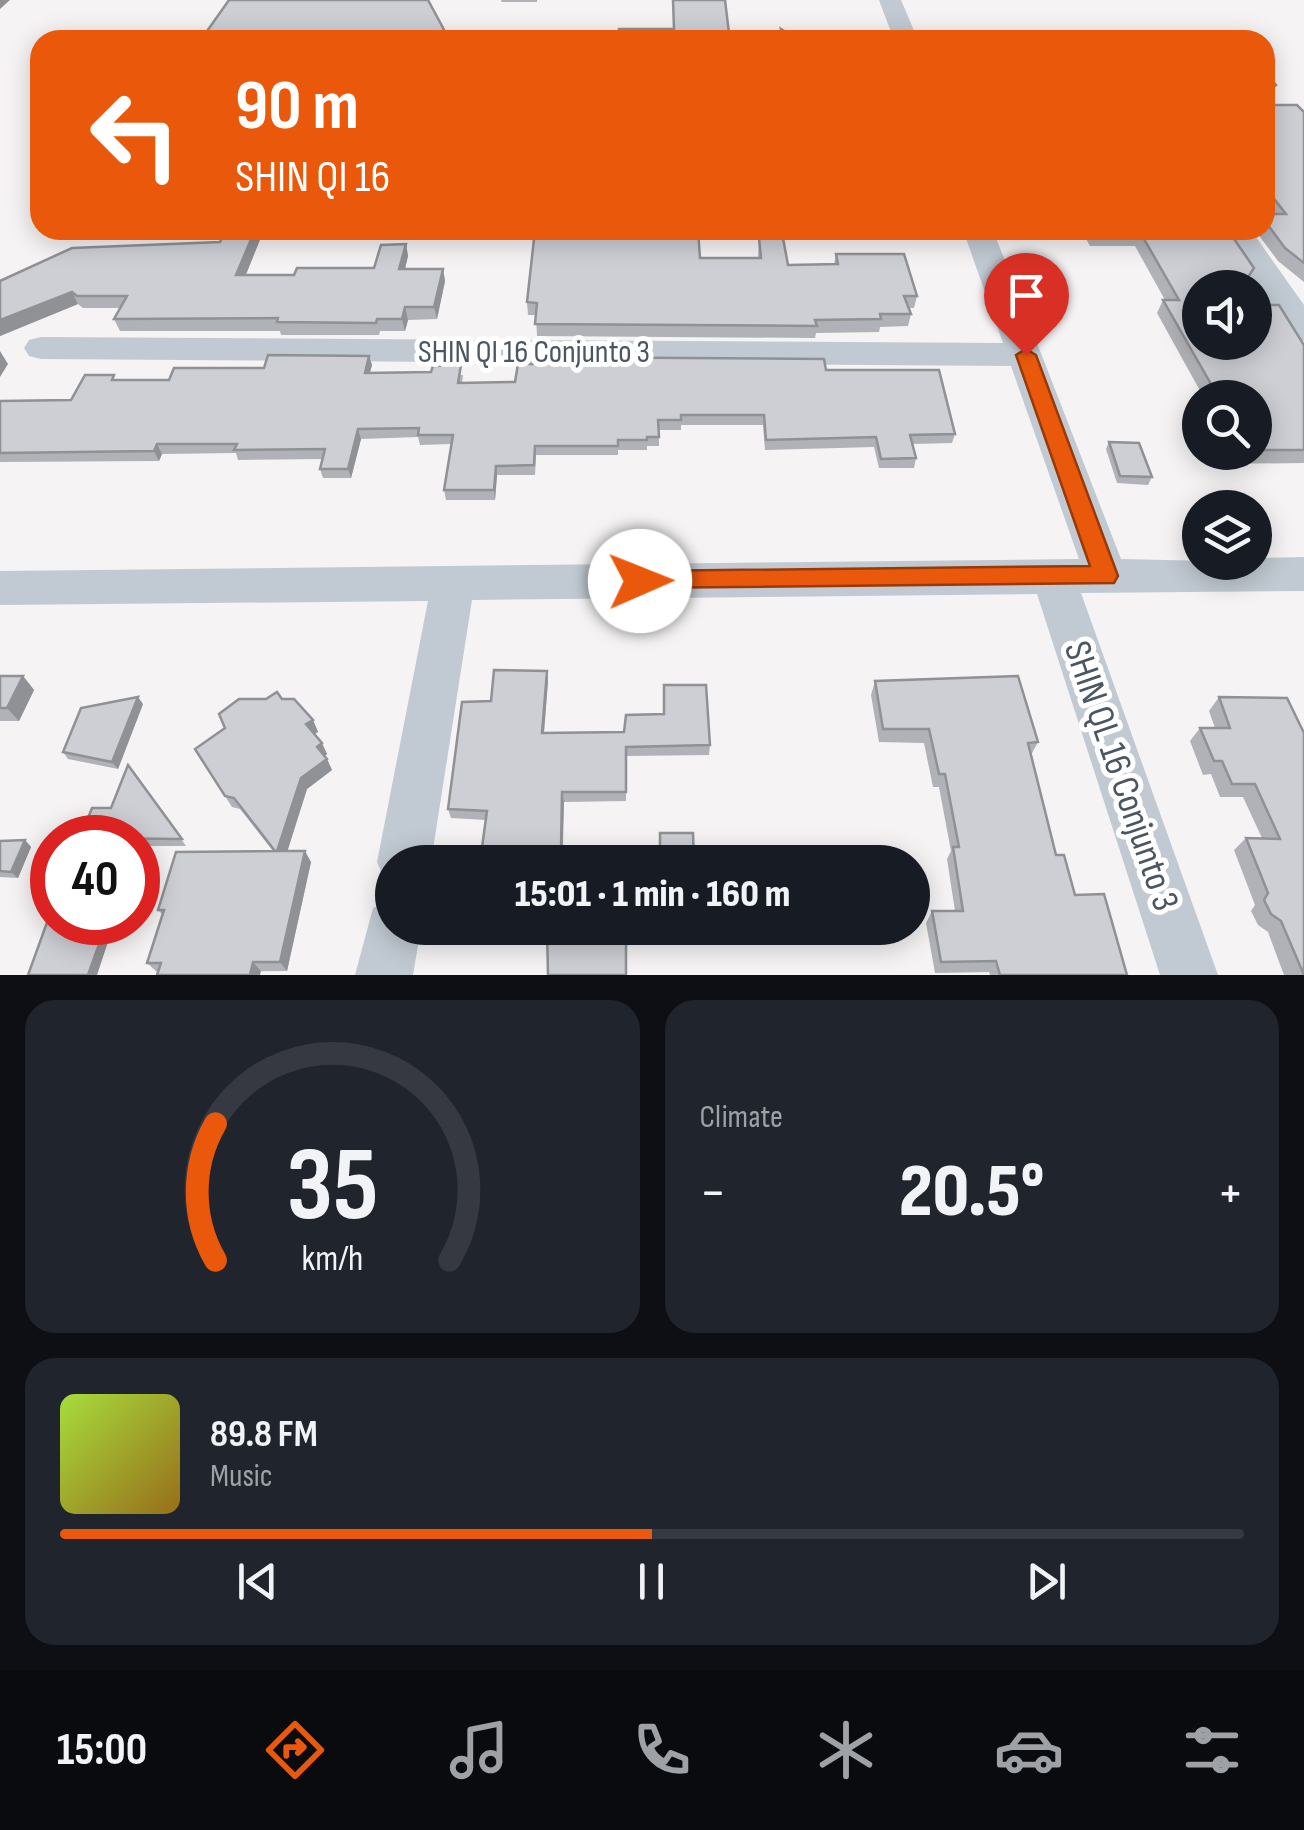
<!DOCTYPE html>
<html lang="en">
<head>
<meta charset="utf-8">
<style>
	body { margin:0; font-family:"Sofia Sans Condensed",sans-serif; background:#20242c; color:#f1f3f6; height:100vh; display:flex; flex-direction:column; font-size:38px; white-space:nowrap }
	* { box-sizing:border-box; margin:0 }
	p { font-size:32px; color:#9ea1a6 }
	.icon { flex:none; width:55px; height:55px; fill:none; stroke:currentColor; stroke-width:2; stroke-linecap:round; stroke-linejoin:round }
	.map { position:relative; height:975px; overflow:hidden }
	.details { display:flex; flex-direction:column; gap:25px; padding:25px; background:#0d0f14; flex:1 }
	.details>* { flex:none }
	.banner { position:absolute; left:30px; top:30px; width:1245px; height:210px; border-radius:30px; box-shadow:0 5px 25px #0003; background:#ea580c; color:#fff; overflow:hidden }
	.controls { position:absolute; left:1182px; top:270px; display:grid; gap:20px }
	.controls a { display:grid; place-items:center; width:90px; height:90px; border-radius:50%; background:#171b24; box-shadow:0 5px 25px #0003; font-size:50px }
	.speed { position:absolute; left:30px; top:815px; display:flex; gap:20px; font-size:50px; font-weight:700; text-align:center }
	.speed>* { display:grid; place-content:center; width:130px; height:130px; border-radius:50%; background:#171b24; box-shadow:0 5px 25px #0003; line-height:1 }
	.speed .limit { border:15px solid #d22; background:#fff; color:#111 }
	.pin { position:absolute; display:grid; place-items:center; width:85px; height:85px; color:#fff; margin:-102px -42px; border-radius:50% 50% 50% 0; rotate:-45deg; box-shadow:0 0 10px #0007 }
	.pin .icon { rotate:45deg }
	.me { position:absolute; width:110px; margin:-55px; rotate:89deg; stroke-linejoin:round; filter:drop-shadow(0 0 8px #0008) }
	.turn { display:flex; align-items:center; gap:35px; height:210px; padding:0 40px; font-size:45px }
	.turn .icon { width:130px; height:130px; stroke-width:2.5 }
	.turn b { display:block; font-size:70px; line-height:85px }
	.big { font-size:75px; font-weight:800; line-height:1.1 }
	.details .card { flex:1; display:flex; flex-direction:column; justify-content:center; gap:15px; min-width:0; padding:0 35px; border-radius:30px; background:#20242c }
	.details .dial { align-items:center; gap:0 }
	.dial svg { height:260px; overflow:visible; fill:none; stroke:#363941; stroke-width:7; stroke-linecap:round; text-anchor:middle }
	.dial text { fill:#f1f3f6; stroke:none }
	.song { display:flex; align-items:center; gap:30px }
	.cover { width:120px; height:120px; border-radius:15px; background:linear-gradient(135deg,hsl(80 70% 55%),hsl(40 70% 35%)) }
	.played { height:10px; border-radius:5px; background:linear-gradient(90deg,#ea580c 50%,#363941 50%) }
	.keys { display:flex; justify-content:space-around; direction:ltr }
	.heat { display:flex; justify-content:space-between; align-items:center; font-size:55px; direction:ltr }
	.details .tiles { flex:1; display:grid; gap:25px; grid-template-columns:1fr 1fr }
	.card:last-child { grid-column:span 2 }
	.trip { position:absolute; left:375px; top:845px; width:555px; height:100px; border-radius:50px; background:#171b24; box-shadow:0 5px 25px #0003; font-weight:800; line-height:100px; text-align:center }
	.menu { display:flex; height:160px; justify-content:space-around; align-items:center; background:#090b0e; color:#9ea1a6 }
	.menu .icon { width:70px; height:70px }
	.menu .current { color:#ea580c }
	.menu b { font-size:45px; color:#f1f3f6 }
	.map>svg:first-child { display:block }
</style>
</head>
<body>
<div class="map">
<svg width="1304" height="975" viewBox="0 0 1304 975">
	<rect width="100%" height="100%" fill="#f5f3f3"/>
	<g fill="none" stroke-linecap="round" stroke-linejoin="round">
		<g fill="#c1cad2" fill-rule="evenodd">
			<path d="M879,0H901L918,40H894Z"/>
			<path d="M963,230H993L1121,559L1255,562V558L1304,557V591L1081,593L1218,975H1160L1037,594L472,600L431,862H392V883L385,880L377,862L428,601L0,605V571L1079,559L1011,366L41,359L29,356L24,348L29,340L41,337L1003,343Z"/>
			<path d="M1220,230H1251L1304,305V341L1292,338Z"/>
			<path d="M392,900V928H421L413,975H355L373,908Z"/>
		</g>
	</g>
	<g fill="#b0b2b7">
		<path d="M501,0H537V2H502Z"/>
		<path d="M1265,105L1304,112V282L1278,261L1255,230H1265V214H1269L1265,208Z"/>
		<path d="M1081,230H1228L1247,282L1200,288L1304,345V463L1215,464L1209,452H1255V398H1204L1157,313L1163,300H1165L1135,246H1090Z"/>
		<path d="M759,238L788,265L834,264L836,254L917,296L914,308H909L911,314L908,326L880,327L879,332L816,333L815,338L537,336L536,315H528L527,302L700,258H758Z"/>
		<path d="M406,244L408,256L405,269H443L445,281L437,319L408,320L405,331H380L379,335H281L280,331H120L114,319L120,308H83L78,304L0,336V281L294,275L374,268Z"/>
		<path d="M369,356L372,365L370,373L463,375L462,383L515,382L826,370L955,434L952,443L913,444L916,458L914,468H879L874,447L765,450L763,425H681V430H659V446H647V450H618V455H536L535,475H497L495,500H446L444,490L451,444L420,445L418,437L361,439L351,478H323L320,469L323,459L238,460L236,453L162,454L159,461L0,462V401L71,400L117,380H169Z"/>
		<path d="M1200,416V435L1195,425Z"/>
		<path d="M1109,442L1152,477L1148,485L1117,483L1106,449Z"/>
		<path d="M547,671L548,681L544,733L710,745L709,755L626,756V801L564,802L563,849L694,862H480L486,820L451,818L448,809L491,701Z"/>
		<path d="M0,676H23L34,690L19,721H0Z"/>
		<path d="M875,681L1038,742L1031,755L1056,855L1075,895L1127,975H990L989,972L935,973L926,923L932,911H955L947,859L951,851L939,787H933L924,743L879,742L871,695Z"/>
		<path d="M1219,697L1287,698L1304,975H1284L1268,932L1258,925L1251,911L1255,905L1234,850L1246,838H1262L1243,797H1220L1211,774L1203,775L1190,741L1200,728H1215L1209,711Z"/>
		<path d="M282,699L313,720L318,732L314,734L327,754L325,756L332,770L307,789L287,851L311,862L287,971L157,972L147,963L163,915L158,910L273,851L240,809L232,807L195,749Z"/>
		<path d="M143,704L118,769L68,759L63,752Z"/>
		<path d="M128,765L186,846H138V838L111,808Z"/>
		<path d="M25,840L31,847L18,878L0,877V841Z"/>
		<path d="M513,928H626L547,937H515Z"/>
	</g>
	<g fill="#909195">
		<path d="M0,0H10L0,9Z"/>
		<path d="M1276,85L1270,97L1265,101V93Z"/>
		<path d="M255,230H264L241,287L236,275Z"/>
		<path d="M406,244L408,256L402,281L399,269Z"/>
		<path d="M443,269L445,281L437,319L434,307Z"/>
		<path d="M72,292L78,304L0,336V320Z"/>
		<path d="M405,307L408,320L405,331L402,319Z"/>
		<path d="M0,351L8,364L0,377Z"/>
		<path d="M369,356L372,365L367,382L365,373Z"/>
		<path d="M358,429L361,439L351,478L348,469Z"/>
		<path d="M157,444L162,454L159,461L154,451Z"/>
		<path d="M496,466L497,475L495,500L494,490Z"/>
		<path d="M547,671L548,681L543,743L542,733Z"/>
		<path d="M23,676L34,690L19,721L7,708Z"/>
		<path d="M138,697L143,704L118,769L112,762Z"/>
		<path d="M313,720L318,732L311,736L306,724Z"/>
		<path d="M322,743L327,754L322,758L317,747Z"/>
		<path d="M327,759L332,770L307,789L284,862L277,851L301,778Z"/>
		<path d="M562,792L564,802L562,858L561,849Z"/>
		<path d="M25,840L31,847L18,878L11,872Z"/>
		<path d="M305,851L311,862L287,971L280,962Z"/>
		<path d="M107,922L114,924L97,975H88Z"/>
		<path d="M253,962L261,971L260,975H250Z"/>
	</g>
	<g fill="#cdcfd5" stroke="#909195" stroke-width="2.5">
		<path d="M229,0H428L449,39H501L155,40L159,35L205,34Z"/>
		<path d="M673,0H725L729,33H749L750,40H561H618L619,29H674Z"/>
		<path d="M781,29L799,40H784Z"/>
		<path d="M1265,72L1276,85L1265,93Z"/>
		<path d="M1265,105H1297L1304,112V263L1285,248L1265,221V214H1286L1265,187Z"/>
		<path d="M226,230H255L236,275H294L297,268H374L381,245L406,244L399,269H443L434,307H405L402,319H377L376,323L277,322L278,318L114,319L127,296H77L72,292L0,320V281L72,248L220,242Z"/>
		<path d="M535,230H698L700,258H761L759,238H783L788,265L838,264L836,254H904L917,296H904L911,314H880L881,319L815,320L817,326L535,324L537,303L527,302Z"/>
		<path d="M1093,230H1228L1254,268L1241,288H1200V342H1255V305H1279L1304,345V450H1255V398H1219L1163,300H1179L1140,232L1094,233Z"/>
		<path d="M268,355L369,356L365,373L431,372L433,366L461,365L458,383L515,382L518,364H533V357L824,359L826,370H939L955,434L910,435L916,458L881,459L876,437L766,440L764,415H681V420H658L659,437H647V440H618V446H535L534,465L496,466L494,490H444L453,435H418L419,428L358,429L348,469H320L325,449L234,450L237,444H157L154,451L0,453V401L71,400L85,375H114L112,380H169L174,368H264Z"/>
		<path d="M1109,442L1139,443L1152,477L1120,476Z"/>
		<path d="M494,670L547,671L542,733L624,732L626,715L664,714V685H706L710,745L626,747V792H562L561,849L660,848V833H693L694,862H480L487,811L448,809L462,702L491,701Z"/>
		<path d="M0,676H23L7,708H0Z"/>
		<path d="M1018,676L1038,742L1028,743L1056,855H1064L1075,895L1104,894L1127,975H1000L996,961L941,962L932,911H963L953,847H959L945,774H939L929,729H883L875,681Z"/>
		<path d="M277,692L282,699H294L313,720L306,724L322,743L317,747L327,759L301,778L277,851H305L280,962H253L250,975H157L161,963H147L164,910H158L176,852L275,851L234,798L225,796L195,749L225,728L219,714L239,699H266Z"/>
		<path d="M138,697L112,762L63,752L81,708Z"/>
		<path d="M1219,697L1287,698L1304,733V975L1281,921L1271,914L1264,900L1268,893L1246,838L1280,839L1255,784H1232L1222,761H1214L1200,728H1230Z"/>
		<path d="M128,765L182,839L80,838L92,808H111Z"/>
		<path d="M25,840L11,872L0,871V841Z"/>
		<path d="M49,917H52V922H107L88,975H28Z"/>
		<path d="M513,928H626V975H548L547,929H512Z"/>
	</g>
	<path fill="#ea580c" stroke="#983908" stroke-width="2.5" d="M1026,349L1036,355L1118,576L1114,583L632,588L628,581L632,574L640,571L1090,566L1016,355Z"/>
	<g text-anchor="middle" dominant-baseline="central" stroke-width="10" stroke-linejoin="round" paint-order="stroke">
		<g font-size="32" fill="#4a5661" stroke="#fff">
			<text x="534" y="352">SHIN QI 16 Conjunto 3</text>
		</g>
		<g font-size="38" fill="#4a5661" stroke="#fff">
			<text transform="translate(1121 776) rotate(71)">SHIN QL 16 Conjunto 3</text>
		</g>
	</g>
</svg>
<div class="controls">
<a><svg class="icon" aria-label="sound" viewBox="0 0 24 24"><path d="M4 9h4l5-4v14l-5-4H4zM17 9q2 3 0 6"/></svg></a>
<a><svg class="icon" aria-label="search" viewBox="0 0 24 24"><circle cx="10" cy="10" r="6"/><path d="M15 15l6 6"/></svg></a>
<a><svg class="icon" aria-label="layers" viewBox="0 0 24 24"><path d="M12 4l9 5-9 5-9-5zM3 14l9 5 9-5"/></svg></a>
</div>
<div class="speed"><div class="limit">40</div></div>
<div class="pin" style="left:1026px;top:355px;background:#d93025"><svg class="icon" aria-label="arrive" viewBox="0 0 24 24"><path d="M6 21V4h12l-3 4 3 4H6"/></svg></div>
<svg class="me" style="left:640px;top:581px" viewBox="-20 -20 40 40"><circle r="19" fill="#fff"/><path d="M0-13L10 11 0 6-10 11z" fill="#ea580c"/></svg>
<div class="trip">15:01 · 1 min · 160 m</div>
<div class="banner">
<div class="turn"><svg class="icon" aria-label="left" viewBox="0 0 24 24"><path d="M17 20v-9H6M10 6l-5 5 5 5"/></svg><div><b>90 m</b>SHIN QI 16</div></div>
</div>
</div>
<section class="details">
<div class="tiles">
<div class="card dial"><svg viewBox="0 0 100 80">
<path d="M14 69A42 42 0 1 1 86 69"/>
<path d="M14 69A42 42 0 0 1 14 27" stroke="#ea580c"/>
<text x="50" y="56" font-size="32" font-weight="700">35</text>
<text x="50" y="72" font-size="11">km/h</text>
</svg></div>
<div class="card"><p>Climate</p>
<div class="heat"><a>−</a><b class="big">20.5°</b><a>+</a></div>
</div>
<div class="card">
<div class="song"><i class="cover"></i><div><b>89.8 FM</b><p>Music</p></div></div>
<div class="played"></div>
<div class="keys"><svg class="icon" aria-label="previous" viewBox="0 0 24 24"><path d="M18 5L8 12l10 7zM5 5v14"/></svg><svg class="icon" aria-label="pause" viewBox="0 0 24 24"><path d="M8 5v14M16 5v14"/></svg><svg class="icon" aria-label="next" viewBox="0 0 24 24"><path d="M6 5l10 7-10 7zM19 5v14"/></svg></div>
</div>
</div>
</section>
<nav class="menu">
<b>15:00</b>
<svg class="icon current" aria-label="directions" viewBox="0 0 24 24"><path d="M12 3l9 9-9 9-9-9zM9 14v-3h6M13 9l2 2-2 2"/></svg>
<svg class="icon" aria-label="music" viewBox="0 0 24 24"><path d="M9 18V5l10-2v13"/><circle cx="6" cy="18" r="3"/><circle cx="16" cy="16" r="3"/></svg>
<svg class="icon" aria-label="phone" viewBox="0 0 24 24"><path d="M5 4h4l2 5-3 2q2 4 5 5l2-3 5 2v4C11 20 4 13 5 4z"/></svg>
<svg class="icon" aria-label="climate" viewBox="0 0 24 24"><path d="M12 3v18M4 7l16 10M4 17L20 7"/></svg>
<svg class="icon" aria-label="car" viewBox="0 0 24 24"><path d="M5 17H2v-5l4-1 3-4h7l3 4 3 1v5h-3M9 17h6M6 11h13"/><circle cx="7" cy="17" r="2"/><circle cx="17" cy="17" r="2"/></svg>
<svg class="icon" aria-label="filters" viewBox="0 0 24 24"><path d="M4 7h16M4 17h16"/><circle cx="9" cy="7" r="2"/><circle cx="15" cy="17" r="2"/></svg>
</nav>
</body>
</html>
